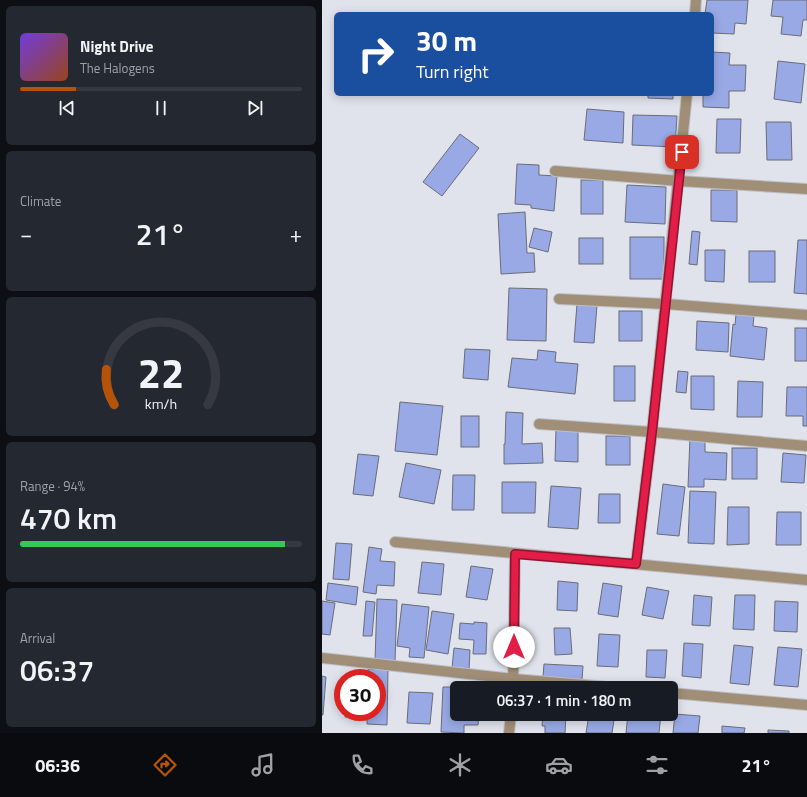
<!DOCTYPE html>
<html lang="en">
<head>
<meta charset="utf-8">
<style>
	body { margin:0; font-family:"Titillium Web",sans-serif; background:#242831; color:#f1f3f6; height:100vh; display:flex; flex-direction:column; font-size:15px; white-space:nowrap }
	* { box-sizing:border-box; margin:0 }
	p { font-size:13px; color:#9ea1a6 }
	.icon { flex:none; width:22px; height:22px; fill:none; stroke:currentColor; stroke-width:2; stroke-linecap:round; stroke-linejoin:round }
	.map { position:relative; flex:1; overflow:hidden }
	.details { display:flex; flex-direction:column; gap:6px; padding:6px; background:#0d0f14; width:322px }
	.details>* { flex:none }
	.guide { position:absolute; left:12px; top:12px; width:380px; height:84px; border-radius:6px; box-shadow:0 2px 10px #0003; background:#1a4fa0; color:#fff; overflow:hidden }
	.speed { position:absolute; left:12px; top:669px; display:flex; gap:8px; font-size:20px; font-weight:700; text-align:center }
	.speed>* { display:grid; place-content:center; width:52px; height:52px; border-radius:50%; background:#171b24; box-shadow:0 2px 10px #0003; line-height:1 }
	.speed .limit { border:6px solid #d22; background:#fff; color:#111 }
	.pin { position:absolute; display:grid; place-items:center; width:34px; height:34px; color:#fff; margin:-17px; border-radius:8px; box-shadow:0 2px 6px #0006 }
	.me { position:absolute; width:44px; margin:-22px; rotate:0deg; stroke-linejoin:round; filter:drop-shadow(0 0 3px #0008) }
	.turn { display:flex; align-items:center; gap:14px; height:84px; padding:0 16px; font-size:18px }
	.turn .icon { width:52px; height:52px; stroke-width:2.5 }
	.turn b { display:block; font-size:28px; line-height:34px }
	.big { font-size:30px; font-weight:600; line-height:1.1 }
	.details .tile { flex:1; display:flex; flex-direction:column; justify-content:center; gap:6px; min-width:0; padding:0 14px; border-radius:6px; background:#242831 }
	.details .dial { align-items:center; gap:0 }
	.dial svg { height:104px; overflow:visible; fill:none; stroke:#363941; stroke-width:7; stroke-linecap:round; text-anchor:middle }
	.dial text { fill:#f1f3f6; stroke:none }
	.song { display:flex; align-items:center; gap:12px }
	.cover { width:48px; height:48px; border-radius:6px; background:linear-gradient(135deg,hsl(260 70% 55%),hsl(20 70% 35%)) }
	.played { height:4px; border-radius:2px; background:linear-gradient(90deg,#b45309 20%,#363941 20%) }
	.keys { display:flex; justify-content:space-around; direction:ltr }
	.heat { display:flex; justify-content:space-between; align-items:center; font-size:22px; direction:ltr }
	.charge { height:6px; border-radius:3px; background:linear-gradient(90deg,#34c759 94%,#363941 0) }
	.trip { position:absolute; left:128px; top:681px; width:228px; height:40px; border-radius:6px; background:#171b24; box-shadow:0 2px 10px #0003; font-weight:600; line-height:40px; text-align:center }
	.tabs { display:flex; height:64px; justify-content:space-around; align-items:center; background:#090b0e; color:#9ea1a6 }
	.tabs .icon { width:28px; height:28px }
	.tabs .current { color:#b45309 }
	.tabs b { font-size:18px; color:#f1f3f6 }
	main { display:flex; flex:1; min-height:0 }
	.map>svg:first-child { display:block }
</style>
</head>
<body>
<main>
<section class="details">
<div class="tile">
<div class="song"><i class="cover"></i><div><b>Night Drive</b><p>The Halogens</p></div></div>
<div class="played"></div>
<div class="keys"><svg class="icon" aria-label="previous" viewBox="0 0 24 24"><path d="M18 5L8 12l10 7zM5 5v14"/></svg><svg class="icon" aria-label="pause" viewBox="0 0 24 24"><path d="M8 5v14M16 5v14"/></svg><svg class="icon" aria-label="next" viewBox="0 0 24 24"><path d="M6 5l10 7-10 7zM19 5v14"/></svg></div>
</div>
<div class="tile"><p>Climate</p>
<div class="heat"><a>−</a><b class="big">21°</b><a>+</a></div>
</div>
<div class="tile dial"><svg viewBox="0 0 100 80">
<path d="M14 69A42 42 0 1 1 86 69"/>
<path d="M14 69A42 42 0 0 1 8 42" stroke="#b45309"/>
<text x="50" y="56" font-size="32" font-weight="700">22</text>
<text x="50" y="72" font-size="11">km/h</text>
</svg></div>
<div class="tile"><p>Range · 94%</p><b class="big">470 km</b><div class="charge"></div></div>
<div class="tile"><p>Arrival</p><b class="big">06:37</b></div>
</section>
<div class="map">
<svg width="485" height="733" viewBox="0 0 485 733">
	<rect width="100%" height="100%" fill="#e0e3ec"/>
	<g fill="#98a9e5" stroke="#6a6d75">
		<path d="M385,0H426L424,24L413,23L412,34L390,33V14H383Z"/>
		<path d="M451,0H485V20H481L479,36L459,34L461,17L449,16Z"/>
		<path d="M390,52L408,53L407,65H424L423,91H407V108L381,107V94H390Z"/>
		<path d="M456,61L483,64L479,103L452,99Z"/>
		<path d="M326,94H351V99L326,98Z"/>
		<path d="M265,109L302,112L301,143L262,140Z"/>
		<path d="M311,115L355,116L353,147L310,145Z"/>
		<path d="M395,119H419L418,153H394Z"/>
		<path d="M444,122H469L470,160H445Z"/>
		<path d="M138,134L157,148L120,196L101,182Z"/>
		<path d="M195,164L217,165V175L235,176L232,211L209,208V205L193,204Z"/>
		<rect x="259" y="180" width="22" height="34"/>
		<path d="M305,185L344,187L343,224L303,222Z"/>
		<path d="M389,190H415V222L389,221Z"/>
		<path d="M203,212L205,253H212L213,272L179,274L176,214Z"/>
		<path d="M212,228L230,232L226,252L207,247Z"/>
		<path d="M370,231L378,232L375,265L367,264Z"/>
		<rect x="308" y="237" width="34" height="42"/>
		<rect x="257" y="238" width="24" height="26"/>
		<path d="M476,240H485V294L472,293Z"/>
		<path d="M383,250H403L402,282L383,281Z"/>
		<rect x="427" y="251" width="26" height="31"/>
		<path d="M187,288L225,289L224,341L185,340Z"/>
		<path d="M255,304L275,305L272,343L252,342Z"/>
		<rect x="297" y="311" width="23" height="30"/>
		<path d="M414,314L432,316L431,326L445,328L442,360L408,356L411,324L413,325Z"/>
		<path d="M375,321L407,323L406,352L374,350Z"/>
		<rect x="473" y="328" width="12" height="33"/>
		<path d="M143,349L168,350L166,380L141,378Z"/>
		<path d="M216,350L234,352L233,362L256,364L253,394L186,387L190,358L215,360Z"/>
		<rect x="292" y="366" width="21" height="35"/>
		<path d="M356,371L366,372L364,393L354,392Z"/>
		<path d="M369,376H392V410L369,409Z"/>
		<path d="M416,381L441,382L440,417H415Z"/>
		<path d="M465,387H485V426H481V416H464Z"/>
		<path d="M78,402L121,406L115,455L73,451Z"/>
		<path d="M184,412L201,413L200,444L220,443L221,463L182,464V444H183Z"/>
		<rect x="139" y="416" width="18" height="31"/>
		<path d="M234,429H256V462L233,461Z"/>
		<rect x="284" y="436" width="24" height="29"/>
		<path d="M368,437L383,438V452L405,453L404,480L382,479V487H366Z"/>
		<rect x="410" y="448" width="25" height="31"/>
		<path d="M461,453L484,455L482,483L459,482Z"/>
		<path d="M36,454L57,456L51,496L31,494Z"/>
		<path d="M84,463L119,470L112,504L77,497Z"/>
		<path d="M131,475H153L152,510H130Z"/>
		<path d="M180,482H214L213,513H180Z"/>
		<path d="M341,484L363,487L357,536L335,534Z"/>
		<path d="M229,486L259,488L256,529L226,527Z"/>
		<path d="M368,491L394,492L392,544L366,543Z"/>
		<path d="M277,494H298V523H276Z"/>
		<path d="M406,507H427V544L405,545Z"/>
		<path d="M455,512H479V545H454Z"/>
		<path d="M14,543L30,544L27,580L11,579Z"/>
		<path d="M47,547L60,549L58,561L73,562L72,586L55,585L54,594L41,592Z"/>
		<path d="M100,562L122,564L119,595L96,593Z"/>
		<path d="M149,566L171,569L165,600L144,597Z"/>
		<path d="M236,581L256,583L255,611L235,610Z"/>
		<path d="M6,583L36,587L34,605L4,600Z"/>
		<path d="M281,583L300,586L296,617L276,614Z"/>
		<path d="M325,587L347,591L341,619L320,615Z"/>
		<path d="M372,595L390,597L388,626L370,625Z"/>
		<path d="M413,595H433L432,630L411,629Z"/>
		<path d="M55,599L75,600L73,662L53,661Z"/>
		<path d="M0,601L13,603L8,635L0,634Z"/>
		<path d="M44,601L53,602L50,636H41Z"/>
		<path d="M453,601L476,602L475,632L452,631Z"/>
		<path d="M80,604L107,607L102,658L87,657L88,648L75,646Z"/>
		<path d="M110,611L132,614L126,654L104,650Z"/>
		<path d="M152,622L165,623L164,654H151L152,640L137,639L138,623L152,624Z"/>
		<path d="M232,628H248L250,654L233,655Z"/>
		<path d="M277,634L298,635L296,667L275,666Z"/>
		<path d="M362,643L381,644L379,678L360,676Z"/>
		<path d="M412,645L431,647L427,685L408,683Z"/>
		<path d="M456,647L480,649L476,687L452,685Z"/>
		<path d="M132,648L148,650L147,670L130,668Z"/>
		<path d="M325,650H345L343,678L324,677Z"/>
		<path d="M222,664L261,666L260,680L221,677Z"/>
		<path d="M46,669H66L65,725L45,724V712H55V678H46Z"/>
		<path d="M0,676L4,677L1,715H0Z"/>
		<path d="M121,687H144L135,688V714H157L156,725H142V733L119,732Z"/>
		<path d="M87,692L111,693L108,724L85,723Z"/>
		<path d="M24,712H42L41,718L23,717Z"/>
		<path d="M221,714H244L243,733H223V726H220Z"/>
		<path d="M267,714H293L290,733H264Z"/>
		<path d="M306,714H339L337,733H304Z"/>
		<path d="M353,714L378,716L376,733H351Z"/>
		<path d="M400,726L423,728L422,733H400Z"/>
		<path d="M446,730L467,731V733H446Z"/>
	</g>
	<g fill="none" stroke-linecap="round" stroke-linejoin="round">
		<g stroke="#bec1c9" stroke-width="12">
			<g id="street">
				<path d="M373,14L374,0"/>
				<path d="M233,171L357,181L485,189"/>
				<path d="M237,299L344,304L485,315"/>
				<path d="M217,424L330,432L485,446"/>
				<path d="M73,542L485,580"/>
				<path d="M314,564L330,432L365,94"/>
				<path d="M0,658L192,679L297,688"/>
				<path d="M191,688L193,554"/>
				<path d="M349,693L485,705"/>
				<path d="M187,733L189,714"/>
			</g>
		</g>
		<use href="#street" stroke="#a18e77" stroke-width="10"/>
	</g>
	<g fill="none" stroke-linecap="round" stroke-linejoin="round">
		<g stroke="#92132f" stroke-width="10">
			<path id="route" d="M192,647L193,554L314,564L330,432L360,152"/>
		</g>
		<use href="#route" stroke="#e11d48" stroke-width="7"/>
	</g>
</svg>
<div class="speed"><div class="limit">30</div></div>
<div class="pin" style="left:360px;top:152px;background:#d93025"><svg class="icon" aria-label="arrive" viewBox="0 0 24 24"><path d="M6 21V4h12l-3 4 3 4H6"/></svg></div>
<svg class="me" style="left:192px;top:647px" viewBox="-20 -20 40 40"><circle r="19" fill="#fff"/><path d="M0-13L10 11 0 6-10 11z" fill="#e11d48"/></svg>
<div class="trip">06:37 · 1 min · 180 m</div>
<div class="guide">
<div class="turn"><svg class="icon" aria-label="right" viewBox="0 0 24 24"><path d="M7 20v-9h11M14 6l5 5-5 5"/></svg><div><b>30 m</b>Turn right</div></div>
</div>
</div>
</main>
<nav class="tabs">
<b>06:36</b>
<svg class="icon current" aria-label="directions" viewBox="0 0 24 24"><path d="M12 3l9 9-9 9-9-9zM9 14v-3h6M13 9l2 2-2 2"/></svg>
<svg class="icon" aria-label="music" viewBox="0 0 24 24"><path d="M9 18V5l10-2v13"/><circle cx="6" cy="18" r="3"/><circle cx="16" cy="16" r="3"/></svg>
<svg class="icon" aria-label="phone" viewBox="0 0 24 24"><path d="M5 4h4l2 5-3 2q2 4 5 5l2-3 5 2v4C11 20 4 13 5 4z"/></svg>
<svg class="icon" aria-label="climate" viewBox="0 0 24 24"><path d="M12 3v18M4 7l16 10M4 17L20 7"/></svg>
<svg class="icon" aria-label="car" viewBox="0 0 24 24"><path d="M5 17H2v-5l4-1 3-4h7l3 4 3 1v5h-3M9 17h6M6 11h13"/><circle cx="7" cy="17" r="2"/><circle cx="17" cy="17" r="2"/></svg>
<svg class="icon" aria-label="filters" viewBox="0 0 24 24"><path d="M4 7h16M4 17h16"/><circle cx="9" cy="7" r="2"/><circle cx="15" cy="17" r="2"/></svg>
<b>21°</b>
</nav>
</body>
</html>
